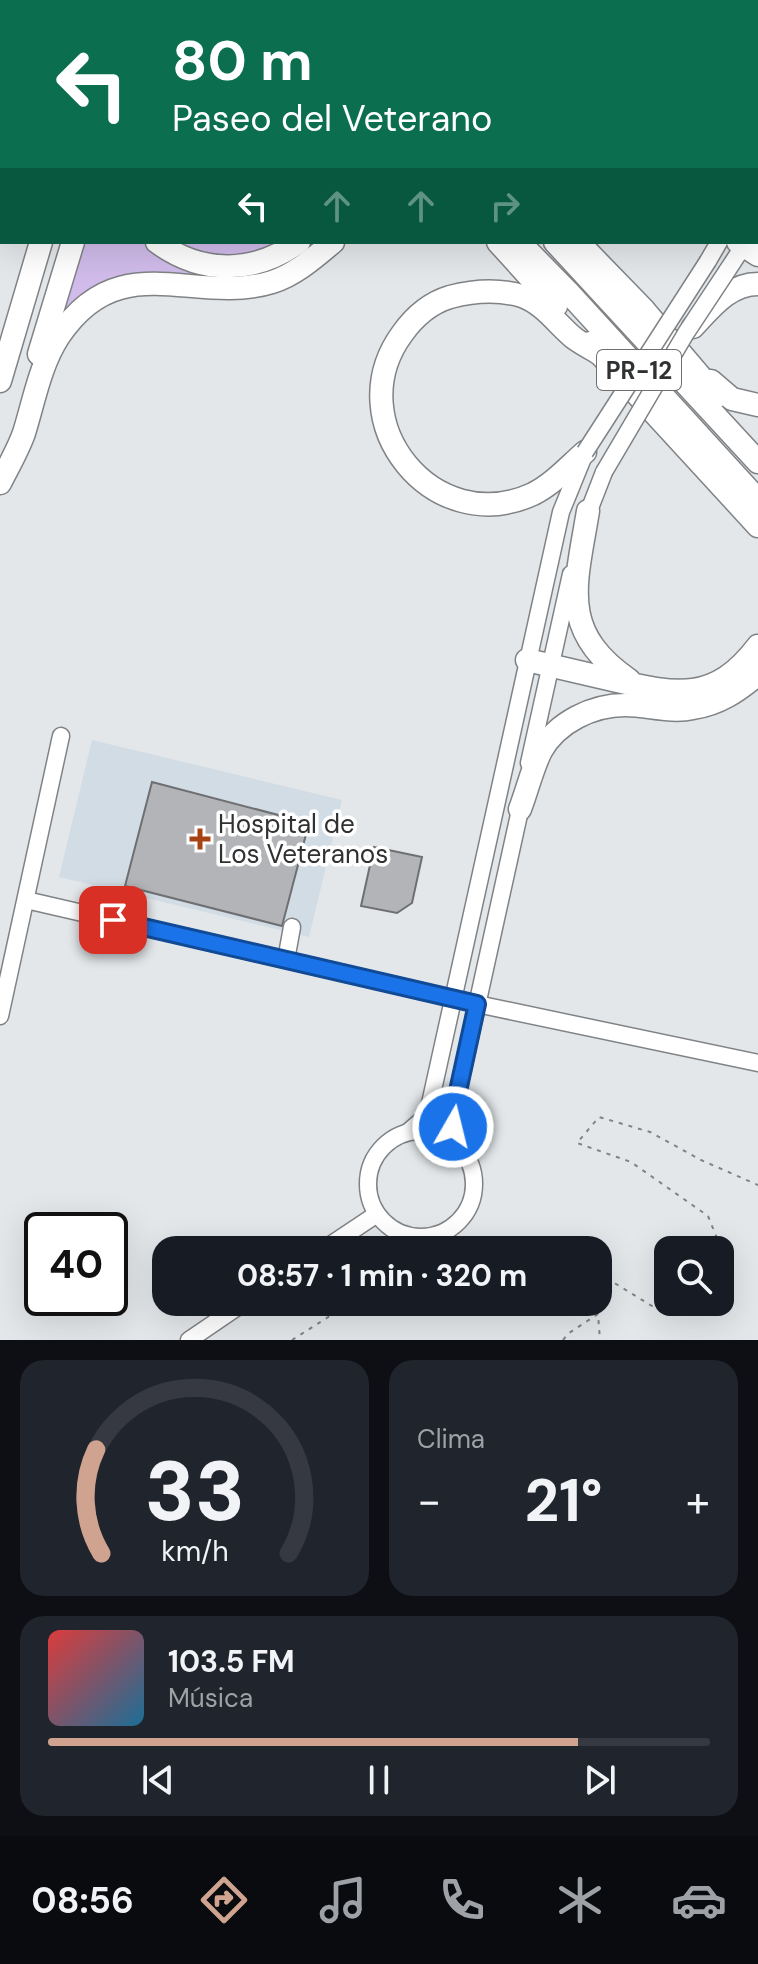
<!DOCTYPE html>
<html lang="es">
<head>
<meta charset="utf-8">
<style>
	body { margin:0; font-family:"DM Sans",sans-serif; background:#20242c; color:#f1f3f6; height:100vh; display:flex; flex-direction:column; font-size:30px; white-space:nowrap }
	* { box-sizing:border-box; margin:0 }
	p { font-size:26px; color:#9ea1a6 }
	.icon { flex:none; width:44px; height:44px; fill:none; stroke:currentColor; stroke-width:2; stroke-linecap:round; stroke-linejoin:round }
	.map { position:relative; height:1340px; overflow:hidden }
	.sheet { display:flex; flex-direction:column; gap:20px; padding:20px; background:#0d0f14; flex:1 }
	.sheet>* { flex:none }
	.top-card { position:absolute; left:0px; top:0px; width:758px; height:244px; box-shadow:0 8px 32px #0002; background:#0b6e4f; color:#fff; overflow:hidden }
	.buttons { position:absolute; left:654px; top:1236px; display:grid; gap:16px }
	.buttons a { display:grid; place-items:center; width:80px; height:80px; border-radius:16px; background:#171b24; box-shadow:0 8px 32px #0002; font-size:40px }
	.speed { position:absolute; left:24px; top:1212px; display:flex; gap:16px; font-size:40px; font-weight:700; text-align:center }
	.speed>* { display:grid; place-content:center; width:104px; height:104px; border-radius:50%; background:#171b24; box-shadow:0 8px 32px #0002; line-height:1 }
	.speed .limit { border:4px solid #111; border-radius:12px; background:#fff; color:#111 }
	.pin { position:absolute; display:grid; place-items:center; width:68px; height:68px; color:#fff; margin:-34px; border-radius:16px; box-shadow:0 4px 12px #0006 }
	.me { position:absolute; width:88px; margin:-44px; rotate:8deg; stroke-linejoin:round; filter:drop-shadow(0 0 6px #0008) }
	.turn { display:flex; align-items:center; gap:28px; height:168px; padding:0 40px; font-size:36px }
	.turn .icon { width:104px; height:104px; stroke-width:2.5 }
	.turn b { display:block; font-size:56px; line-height:68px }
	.lanes { display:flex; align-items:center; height:76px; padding:0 40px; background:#0003; justify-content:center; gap:40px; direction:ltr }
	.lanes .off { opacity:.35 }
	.big { font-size:60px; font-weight:700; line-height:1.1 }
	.sheet .tile { flex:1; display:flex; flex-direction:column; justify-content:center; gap:12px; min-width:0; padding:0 28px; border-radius:24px; background:#20242c }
	.sheet .dial { align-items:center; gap:0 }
	.dial svg { height:208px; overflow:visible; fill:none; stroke:#363941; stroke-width:7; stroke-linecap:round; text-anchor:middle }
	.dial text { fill:#f1f3f6; stroke:none }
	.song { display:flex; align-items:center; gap:24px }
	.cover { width:96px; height:96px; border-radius:12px; background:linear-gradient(135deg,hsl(0 70% 55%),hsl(200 70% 35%)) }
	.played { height:8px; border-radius:4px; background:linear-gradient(90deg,#d0a390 80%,#363941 80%) }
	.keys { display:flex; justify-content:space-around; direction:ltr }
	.heat { display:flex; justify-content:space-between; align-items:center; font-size:44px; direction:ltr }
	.sheet .tiles { flex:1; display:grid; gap:20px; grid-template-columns:1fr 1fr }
	.tile:last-child { grid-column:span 2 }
	.trip { position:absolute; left:152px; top:1236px; width:460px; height:80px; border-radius:24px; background:#171b24; box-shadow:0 8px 32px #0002; font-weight:700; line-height:80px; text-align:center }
	.tab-bar { display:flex; height:128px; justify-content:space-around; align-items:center; background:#090b0e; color:#9ea1a6 }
	.tab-bar .icon { width:56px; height:56px }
	.tab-bar .on { color:#d0a390 }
	.tab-bar b { font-size:36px; color:#f1f3f6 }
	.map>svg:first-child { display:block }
</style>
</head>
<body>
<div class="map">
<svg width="758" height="1340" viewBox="0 0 758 1340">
	<rect width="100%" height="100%" fill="#e3e7ea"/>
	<path fill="#d2dce4" d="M92,740L342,800L309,937L59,877Z"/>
	<g fill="#d0bbea">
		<path d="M84,242H145L152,249L195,270L312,242H326L260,280L146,276L59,327Z"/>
		<path d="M165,242H293L222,262Z"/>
	</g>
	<g fill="#b2b4b7" stroke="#6e6f72" stroke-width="2">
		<path d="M152,782L309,823L282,926L125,886Z"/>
		<path d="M374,847L422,857L412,903L397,913L361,906Z"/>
	</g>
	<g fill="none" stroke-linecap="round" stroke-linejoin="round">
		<g stroke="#808386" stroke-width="19">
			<g id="minor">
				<path d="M626,0L637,2"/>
				<path d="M734,0L745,2"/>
				<path d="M756,4H758"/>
				<path d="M756,23L758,24"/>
				<path d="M756,227L758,224"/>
				<path d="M708,261L719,242"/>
				<path d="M727,271L746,242"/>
				<path d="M585,521L604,472"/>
				<path d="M529,763L571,574"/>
				<path d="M26,900L477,1004L758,1063"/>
				<path d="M286,960L292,927"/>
				<path d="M0,1016L61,736"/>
				<circle cx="421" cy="1184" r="53"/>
				<path d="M408,1132L423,1119L429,1108L561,512L583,458"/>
				<path d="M463,1150L453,1127V1114L522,801"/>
				<path d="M323,1250L377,1214"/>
				<path d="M189,1340L245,1302"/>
			</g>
		</g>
		<g stroke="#808386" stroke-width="25">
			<g id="highway">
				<path d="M225,0L227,2"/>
				<path d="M244,0L246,2"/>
				<path d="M288,0L291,2"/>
				<path d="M311,0L313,2"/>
				<path d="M104,2L105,0"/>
				<path d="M148,2L149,0"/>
				<path d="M413,2L414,0"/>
				<path d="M0,61H2"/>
				<path d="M0,99L2,101"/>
				<path d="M756,177L758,176"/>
				<path d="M157,242C202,275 254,274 299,242"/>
				<path d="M498,242L556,306"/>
				<path d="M519,242L568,292L758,500"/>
				<path d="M555,242L758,462"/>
				<path d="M578,242L644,310L717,396"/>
				<path d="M738,242L758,255"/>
				<path d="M693,327C711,308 729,284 758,284"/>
				<path d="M590,343L758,526"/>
				<path d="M39,354L73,242"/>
				<path d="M0,381L41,242"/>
				<path d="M711,381L732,399L758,405"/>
				<path d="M585,452C568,467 553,484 533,494C434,540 338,422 402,334C414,317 430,303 450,297C473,291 498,289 522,296C544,304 557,324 574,338C582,344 592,349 600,354"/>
				<path d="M0,483C8,467 18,450 24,433C34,401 40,365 59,336C120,245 194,306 272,282C295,275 315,257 333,242"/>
				<path d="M588,511C576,585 558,631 629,680"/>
				<path d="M527,660C556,667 584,673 613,680C675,694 714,704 758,646"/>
				<path d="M520,809C527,791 532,769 541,751C557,722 593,705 625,705C648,705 670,713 693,708C719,704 738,691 758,674"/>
			</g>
		</g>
		<g stroke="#818486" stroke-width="2" stroke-dasharray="4 6" stroke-linecap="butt">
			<path d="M516,1250L520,1247L531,1250"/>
			<path d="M598,1273L652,1306L695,1308L704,1302"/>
			<path d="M720,1276L725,1258L708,1216L631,1162L577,1143L599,1117L650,1132L701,1160L758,1185"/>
			<path d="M292,1340L352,1302"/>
			<path d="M563,1340L569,1333L598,1314L600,1340"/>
		</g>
		<use href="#minor" stroke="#fff" stroke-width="16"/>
		<use href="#highway" stroke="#fff" stroke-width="22"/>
		<g stroke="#808386" stroke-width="19" stroke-linecap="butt">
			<g id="minor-bridge">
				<path d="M585,452L708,261"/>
				<path d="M604,472L686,333L727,271"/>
			</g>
		</g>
		<use href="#minor-bridge" stroke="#fff" stroke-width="16"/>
	</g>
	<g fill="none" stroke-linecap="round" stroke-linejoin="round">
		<g stroke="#114b97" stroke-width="20">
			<path id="route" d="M113,920L477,1004L453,1114V1127"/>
		</g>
		<use href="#route" stroke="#1a73e8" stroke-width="14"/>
	</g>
	<path fill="#a74213" stroke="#fff" stroke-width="3" d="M196 827h8v8h8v8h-8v8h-8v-8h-8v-8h8z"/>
	<g text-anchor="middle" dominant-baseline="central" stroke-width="7" stroke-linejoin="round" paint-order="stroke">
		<rect fill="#fff" stroke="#6e6f70" stroke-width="2" x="597" y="350" width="84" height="40" rx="6"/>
		<g font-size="24" font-weight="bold" fill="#303132">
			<text x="639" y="370">PR-12</text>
		</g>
		<g font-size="26" fill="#303132" stroke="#fff" text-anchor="start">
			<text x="218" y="824">Hospital de<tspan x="218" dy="30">Los Veteranos</tspan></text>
		</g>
	</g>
</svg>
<div class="buttons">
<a><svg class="icon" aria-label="search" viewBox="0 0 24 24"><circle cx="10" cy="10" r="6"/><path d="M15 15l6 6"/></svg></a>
</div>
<div class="speed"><div class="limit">40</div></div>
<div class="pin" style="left:113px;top:920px;background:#d93025"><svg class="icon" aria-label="arrive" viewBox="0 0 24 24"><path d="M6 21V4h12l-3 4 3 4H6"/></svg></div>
<svg class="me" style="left:453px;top:1127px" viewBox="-20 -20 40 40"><circle r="17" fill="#1a73e8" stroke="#fff" stroke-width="3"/><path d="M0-11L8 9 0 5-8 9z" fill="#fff"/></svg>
<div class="trip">08:57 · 1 min · 320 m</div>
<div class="top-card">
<div class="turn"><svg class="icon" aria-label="left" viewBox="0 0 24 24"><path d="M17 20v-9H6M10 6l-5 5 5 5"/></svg><div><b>80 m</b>Paseo del Veterano</div></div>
<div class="lanes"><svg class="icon" aria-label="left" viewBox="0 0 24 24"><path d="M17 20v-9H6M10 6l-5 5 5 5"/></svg><svg class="icon off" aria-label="ahead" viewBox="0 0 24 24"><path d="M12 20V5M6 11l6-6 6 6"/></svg><svg class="icon off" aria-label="ahead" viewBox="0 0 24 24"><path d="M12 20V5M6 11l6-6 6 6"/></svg><svg class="icon off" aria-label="right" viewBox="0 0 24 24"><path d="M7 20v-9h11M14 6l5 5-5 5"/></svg></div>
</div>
</div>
<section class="sheet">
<div class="tiles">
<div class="tile dial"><svg viewBox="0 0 100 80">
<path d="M14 69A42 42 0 1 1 86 69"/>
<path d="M14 69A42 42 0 0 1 12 29" stroke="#d0a390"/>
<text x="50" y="56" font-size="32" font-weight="700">33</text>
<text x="50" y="72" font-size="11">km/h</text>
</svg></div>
<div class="tile"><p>Clima</p>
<div class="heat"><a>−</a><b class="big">21°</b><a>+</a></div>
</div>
<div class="tile">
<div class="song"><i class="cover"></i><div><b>103.5 FM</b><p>Música</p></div></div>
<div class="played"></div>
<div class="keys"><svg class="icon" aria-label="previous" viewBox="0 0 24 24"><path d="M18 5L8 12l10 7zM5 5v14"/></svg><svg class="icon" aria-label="pause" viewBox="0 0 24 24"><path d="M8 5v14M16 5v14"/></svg><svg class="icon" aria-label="next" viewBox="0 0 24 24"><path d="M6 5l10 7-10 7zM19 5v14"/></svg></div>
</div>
</div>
</section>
<nav class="tab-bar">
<b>08:56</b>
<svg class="icon on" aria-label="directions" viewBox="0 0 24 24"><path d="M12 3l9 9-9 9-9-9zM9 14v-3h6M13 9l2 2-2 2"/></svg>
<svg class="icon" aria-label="music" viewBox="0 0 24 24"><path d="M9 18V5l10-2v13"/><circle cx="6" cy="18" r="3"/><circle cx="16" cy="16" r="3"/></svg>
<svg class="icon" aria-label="phone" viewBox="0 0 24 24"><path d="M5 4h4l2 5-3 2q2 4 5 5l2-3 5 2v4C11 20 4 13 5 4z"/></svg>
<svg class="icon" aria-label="climate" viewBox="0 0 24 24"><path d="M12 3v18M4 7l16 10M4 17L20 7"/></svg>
<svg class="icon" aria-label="car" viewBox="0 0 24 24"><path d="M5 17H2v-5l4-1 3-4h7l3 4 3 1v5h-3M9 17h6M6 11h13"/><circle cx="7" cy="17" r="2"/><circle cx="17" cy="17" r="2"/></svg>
</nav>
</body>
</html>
